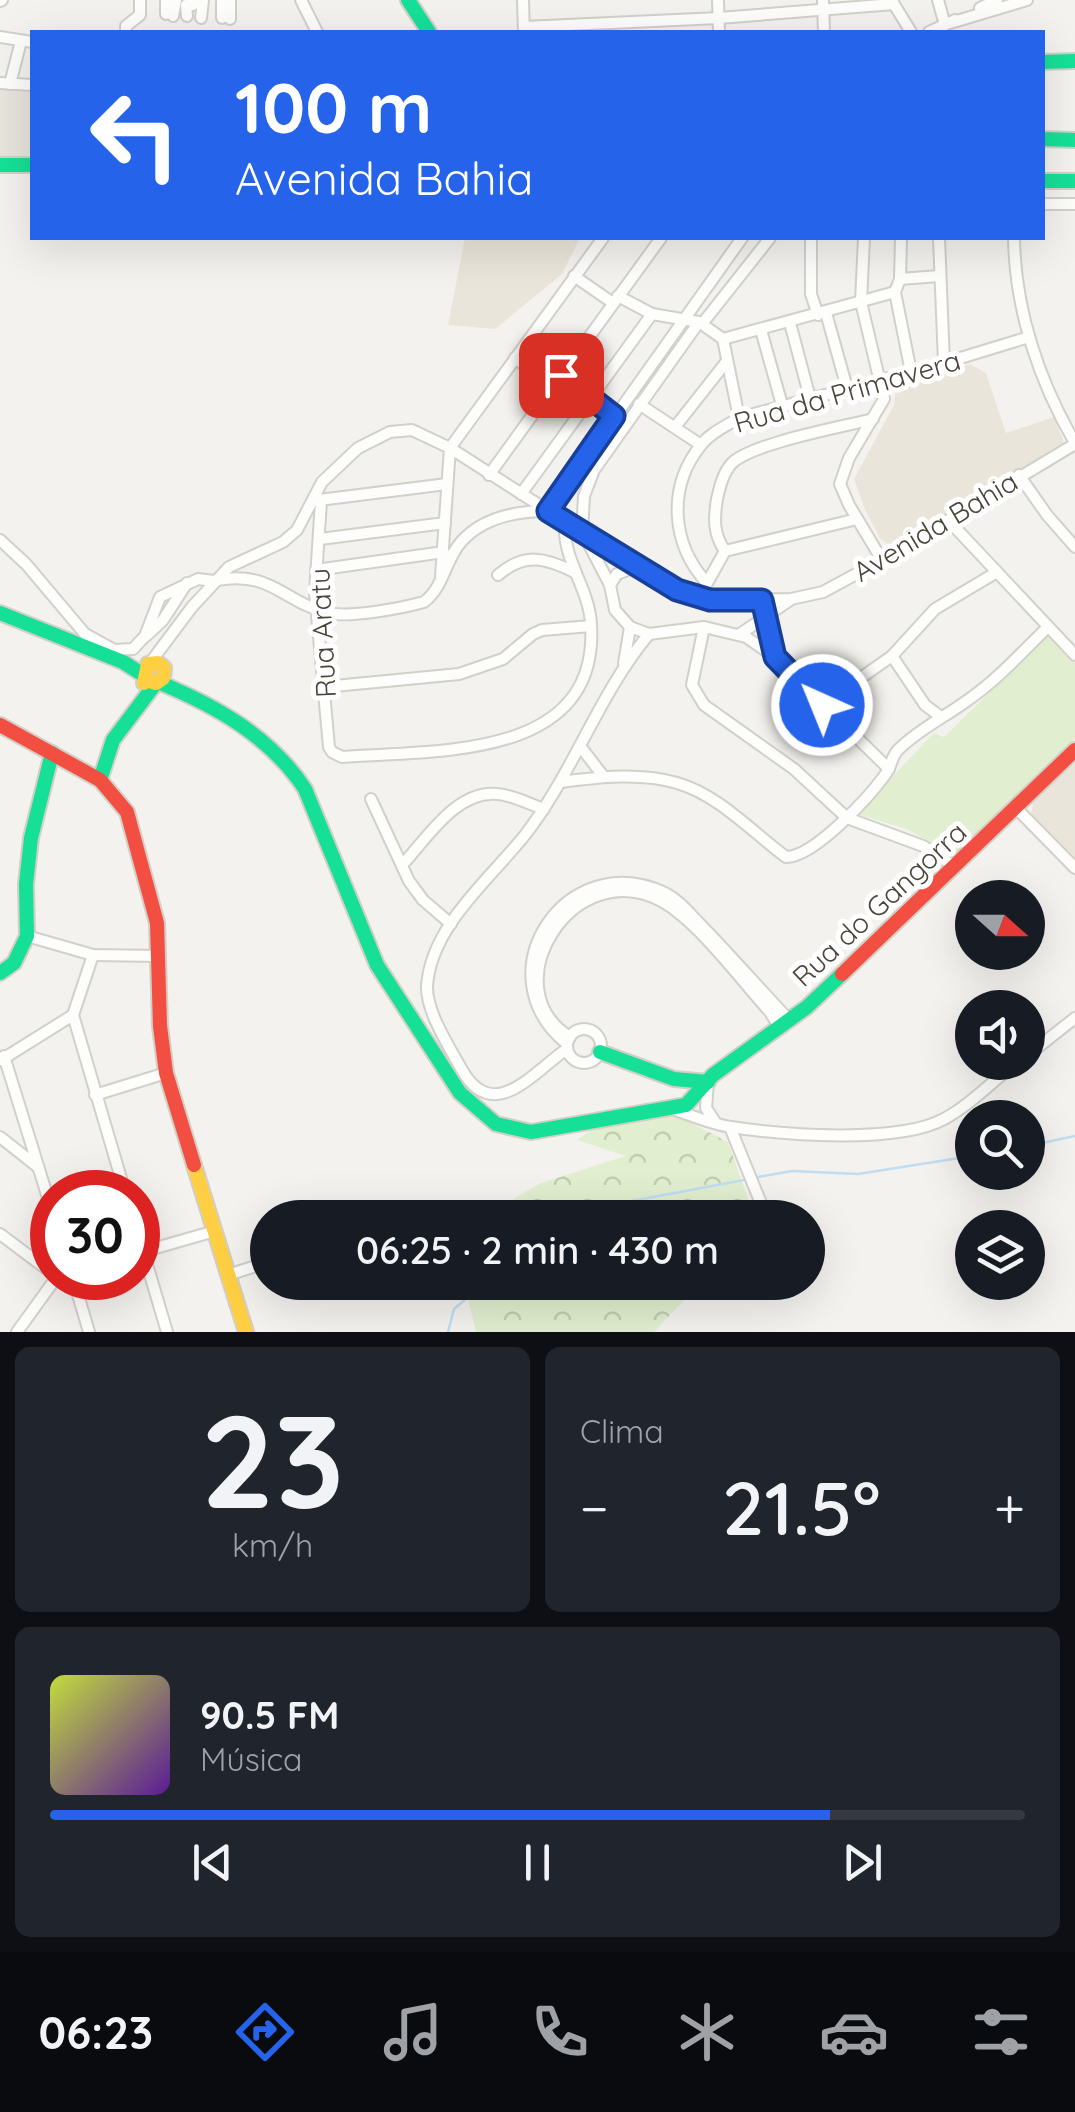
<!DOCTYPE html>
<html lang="pt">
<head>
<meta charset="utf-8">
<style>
	body { margin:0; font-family:Quicksand,sans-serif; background:#20242c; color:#f1f3f6; height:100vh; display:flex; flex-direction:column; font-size:38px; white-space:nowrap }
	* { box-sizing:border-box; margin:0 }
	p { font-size:32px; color:#9ea1a6 }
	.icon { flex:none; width:55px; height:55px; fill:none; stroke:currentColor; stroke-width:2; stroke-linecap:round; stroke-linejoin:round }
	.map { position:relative; height:1332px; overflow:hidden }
	.side { display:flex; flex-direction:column; gap:15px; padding:15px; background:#0d0f14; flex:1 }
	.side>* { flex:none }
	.banner { position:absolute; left:30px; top:30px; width:1015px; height:210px; border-radius:0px; box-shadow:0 10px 40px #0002; background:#2563eb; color:#fff; overflow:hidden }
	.needle { width:65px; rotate:111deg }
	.fabs { position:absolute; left:955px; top:880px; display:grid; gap:20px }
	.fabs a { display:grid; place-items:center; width:90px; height:90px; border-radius:50%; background:#171b24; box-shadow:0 10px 40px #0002; font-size:50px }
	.speed { position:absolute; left:30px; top:1170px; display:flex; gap:20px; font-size:50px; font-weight:700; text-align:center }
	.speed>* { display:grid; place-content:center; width:130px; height:130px; border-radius:50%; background:#171b24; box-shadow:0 10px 40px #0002; line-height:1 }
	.speed .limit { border:15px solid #d22; background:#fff; color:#111 }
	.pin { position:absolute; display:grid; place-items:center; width:85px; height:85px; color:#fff; margin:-42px; border-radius:20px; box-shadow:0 5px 15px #0006 }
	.me { position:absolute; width:110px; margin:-55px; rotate:316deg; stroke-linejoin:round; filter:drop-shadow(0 0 8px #0008) }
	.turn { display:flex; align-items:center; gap:35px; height:210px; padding:0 40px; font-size:45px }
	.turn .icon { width:130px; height:130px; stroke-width:2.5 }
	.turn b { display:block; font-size:70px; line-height:85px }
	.big { font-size:75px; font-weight:600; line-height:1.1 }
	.side .tile { flex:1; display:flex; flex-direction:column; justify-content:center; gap:15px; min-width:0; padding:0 35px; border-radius:15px; background:#20242c }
	.side .dial { align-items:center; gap:0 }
	.dial b { font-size:130px; line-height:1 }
	.song { display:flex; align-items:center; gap:30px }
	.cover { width:120px; height:120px; border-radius:15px; background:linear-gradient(135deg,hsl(70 70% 55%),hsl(270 70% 35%)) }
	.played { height:10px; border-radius:5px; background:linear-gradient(90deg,#2563eb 80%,#363941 80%) }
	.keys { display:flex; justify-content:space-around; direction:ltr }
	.heat { display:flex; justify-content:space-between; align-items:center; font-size:55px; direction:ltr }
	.side .tiles { flex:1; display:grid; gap:15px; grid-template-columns:1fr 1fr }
	.tile:last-child { grid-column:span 2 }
	.trip { position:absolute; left:250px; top:1200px; width:575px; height:100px; border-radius:50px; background:#171b24; box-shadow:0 10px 40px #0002; font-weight:600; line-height:100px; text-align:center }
	.tab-bar { display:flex; height:160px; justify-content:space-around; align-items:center; background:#090b0e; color:#9ea1a6 }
	.tab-bar .icon { width:70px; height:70px }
	.tab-bar .selected { color:#2563eb }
	.tab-bar b { font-size:45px; color:#f1f3f6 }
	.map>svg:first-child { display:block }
</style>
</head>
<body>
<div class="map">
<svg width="1075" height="1332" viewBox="0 0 1075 1332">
	<defs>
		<pattern id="forest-crowns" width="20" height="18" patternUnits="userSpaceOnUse" patternTransform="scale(2.5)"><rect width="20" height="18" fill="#e1eecf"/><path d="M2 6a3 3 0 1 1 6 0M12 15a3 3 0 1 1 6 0" fill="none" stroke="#c3cdb2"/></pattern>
	</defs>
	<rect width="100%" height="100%" fill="#f4f2ee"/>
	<path fill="#e7e4dc" d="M0,85L32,88V163L0,164Z"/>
	<g fill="#eae5da">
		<path d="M465,238H580L562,274L495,329L448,325Z"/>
		<path d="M970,364L986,373L1006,433L1054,417L1065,445L894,549L880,538L865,510L854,479L894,405L896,387Z"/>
		<path d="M1075,763V861L1031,817L1033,800Z"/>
	</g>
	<g fill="url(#forest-crowns)">
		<path d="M664,1109L728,1142L755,1218H481L541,1183L626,1156L577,1140L602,1123Z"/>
		<path d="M464,1283V1282L700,1283L654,1332H476Z"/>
	</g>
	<path fill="#e1eecf" d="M1048,635L1075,663V740L955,856L907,829L857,814L934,733L944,737Z"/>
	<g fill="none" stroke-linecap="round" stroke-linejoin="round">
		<g stroke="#c0ddf1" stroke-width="2.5">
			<path d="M1028,1146L1075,1136"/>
			<path d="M758,1177L792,1171L858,1174L972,1156"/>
			<path d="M577,1218L589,1209L744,1180"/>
			<path d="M448,1332L454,1309L486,1282"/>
		</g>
		<g stroke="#d2d0cb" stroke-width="14">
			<g id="street">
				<path d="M301,0L317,32"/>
				<path d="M523,0L524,32"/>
				<path d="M718,0L719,32"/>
				<path d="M823,0L824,32"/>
				<path d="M938,0L945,25"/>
				<path d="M0,1L2,0"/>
				<path d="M892,1L911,32"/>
				<path d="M980,8L997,0"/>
				<path d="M166,14V0"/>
				<path d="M173,16L176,0"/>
				<path d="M187,16L186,5H193V0"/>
				<path d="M201,18L203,0"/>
				<path d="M222,18V0"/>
				<path d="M230,19V0"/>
				<path d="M950,23L1027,0"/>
				<path d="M524,27L719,18L894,4"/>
				<path d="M126,32V26L140,15V0"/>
				<path d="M929,32L955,20"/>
				<path d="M0,37L32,42"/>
				<path d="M0,83L32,85"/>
				<path d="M10,84L21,41"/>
				<path d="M1042,204H1075"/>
				<path d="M811,238V294L818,315"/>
				<path d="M864,238L861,302L884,399L849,458L840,484L849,505L882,560"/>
				<path d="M901,238L900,279L895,292L911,372"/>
				<path d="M939,238L944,363"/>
				<path d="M1014,238C1015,310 1039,381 1075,443"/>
				<path d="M574,276L613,303"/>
				<path d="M900,279L939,276"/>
				<path d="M618,296L652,314L699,322L723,339"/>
				<path d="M826,313L847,388"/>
				<path d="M790,323L810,398"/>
				<path d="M702,324L770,238"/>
				<path d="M761,330L782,405"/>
				<path d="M723,339L895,292"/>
				<path d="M723,339L739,418"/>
				<path d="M515,358L552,386"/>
				<path d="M561,375L614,415"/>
				<path d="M639,404L701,445"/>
				<path d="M675,427L727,361"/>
				<path d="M450,448L603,238"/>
				<path d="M489,475L661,238"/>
				<path d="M1019,475L1047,515L1075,547"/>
				<path d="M521,494L652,314"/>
				<path d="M319,500L447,484"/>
				<path d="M321,501L315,593L329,747L332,752L342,757C435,750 600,761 591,624C589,587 562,560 565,522"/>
				<path d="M949,521L1075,655"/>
				<path d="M582,532L584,496L594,470L699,322"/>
				<path d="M583,533L610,585"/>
				<path d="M320,539L445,523"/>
				<path d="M0,540L26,564L85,634L114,650L133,649L145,636L160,597L198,579L214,581"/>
				<path d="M725,551C713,534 714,518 717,499C720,486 723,473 732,463C753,443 842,427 873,419"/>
				<path d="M725,551L857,519"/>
				<path d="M635,567L617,574L610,585L615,610L630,627L649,634L704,627L746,637L775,657L889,769"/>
				<path d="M316,570L444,552"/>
				<path d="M498,575C524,553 544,557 574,572"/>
				<path d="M441,576L450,448"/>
				<path d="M217,580C272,570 284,603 329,613C351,618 402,608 424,602C444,587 445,560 461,542C482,518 517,511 548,511L742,238"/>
				<path d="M707,583L725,551"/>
				<path d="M697,597L707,583C671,544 667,487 701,445C710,433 726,426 739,418L944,363L1029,337"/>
				<path d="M765,609L775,657"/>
				<path d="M704,627L692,685L704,705L794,769L847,818L923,846L954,866"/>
				<path d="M740,634L790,600"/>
				<path d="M146,636L163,620L187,583"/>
				<path d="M892,656L925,705L941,717"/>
				<path d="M150,663L192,607L229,567L283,542L297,530L322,482L358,448L390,432L412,430L450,448L636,567L677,590L710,600L791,599L823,592L882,560L1075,444"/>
				<path d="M624,663L630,627"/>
				<path d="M324,687L459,674L503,659L533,634L542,630L591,626"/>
				<path d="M822,705L892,656L935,609L997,572"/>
				<path d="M580,746L604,777"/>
				<path d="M561,782C598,777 641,772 677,783C719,795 752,832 786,857C814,857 869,797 885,775C892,766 891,756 899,749C919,729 945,717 968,700C997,680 1022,652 1048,627"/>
				<path d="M371,799L409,881L423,900L451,924"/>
				<path d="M1017,809L1075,868"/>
				<path d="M403,864C428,837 457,790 497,794C513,795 529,804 544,809"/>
				<path d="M27,936L93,955L160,956"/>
				<path d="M73,1015L125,1192"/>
				<circle cx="584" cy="1046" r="17"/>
				<path d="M570,1037C490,988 573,852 663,902C699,923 741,980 770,1012L780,1028"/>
				<path d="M567,1044C480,973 568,846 665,893C679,900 689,913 700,924C730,955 759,988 789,1020"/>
				<path d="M567,1049C535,1070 494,1126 462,1070C450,1048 426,1012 427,986C431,926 490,879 525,835C574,772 598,695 649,634"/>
				<path d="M1028,1055L1075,1018"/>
				<path d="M4,1056L52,1211"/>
				<path d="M1,1060L73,1015L93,955"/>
				<path d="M708,1082L706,1108L715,1122"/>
				<path d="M95,1095L166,1073"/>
				<path d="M672,1109C691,1115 711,1124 731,1127C783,1135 898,1144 944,1119C970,1105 994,1080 1017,1062"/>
				<path d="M730,1127L767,1218"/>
				<path d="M0,1137L38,1167"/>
				<path d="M0,1234L52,1273"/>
				<path d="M138,1234L167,1332"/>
				<path d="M138,1253L215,1231"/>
				<path d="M228,1275L268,1262"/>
				<path d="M73,1278L89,1332"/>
				<path d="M17,1332L56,1278"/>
			</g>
		</g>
		<g stroke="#d3cfc5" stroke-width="18">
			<g id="fast">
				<path d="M408,0L429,32"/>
				<path d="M1042,62L1075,61"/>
				<path d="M1042,139L1075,140"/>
				<path d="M0,165H32"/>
				<path d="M1042,181H1075"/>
				<path d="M0,613L123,662L145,676"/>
				<path d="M158,682C216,706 270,736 305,789L377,965L460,1093L496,1124L531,1132L686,1105L713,1075L807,1007L842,974"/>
				<path d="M100,780L113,740L156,683"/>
				<path d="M0,973L14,963L27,936L26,884L31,838L52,753"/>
				<path d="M600,1052L674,1079L708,1082"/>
			</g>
		</g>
		<g stroke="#d3cfc5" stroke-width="18">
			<g id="slow">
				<path d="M144,683L148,664L158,663L164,668L163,678L156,683L150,681"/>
				<path d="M194,1165L246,1332"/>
			</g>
		</g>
		<g stroke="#d3cfc5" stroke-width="18">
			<g id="jam">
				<path d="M0,725L100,780L127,812L157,923L160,1026L166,1073L194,1165"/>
				<path d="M842,974L1075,750"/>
			</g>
		</g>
		<use href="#street" stroke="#fdfdfc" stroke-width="10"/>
		<use href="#fast" stroke="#16e098" stroke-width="14"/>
		<use href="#slow" stroke="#ffcf43" stroke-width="14"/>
		<use href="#jam" stroke="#f24e42" stroke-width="14"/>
	</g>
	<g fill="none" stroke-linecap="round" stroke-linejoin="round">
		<g stroke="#184099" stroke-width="25">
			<path id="route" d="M561,375L614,416L548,511L677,590L710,600H762L775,657L822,705"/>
		</g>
		<use href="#route" stroke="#2563eb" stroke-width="18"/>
	</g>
	<g text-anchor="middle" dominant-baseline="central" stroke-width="10" stroke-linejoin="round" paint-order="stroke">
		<g font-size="28" fill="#4b4439" stroke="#fff">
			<text transform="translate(847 391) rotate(-16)">Rua da Primavera</text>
			<text transform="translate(935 526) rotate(-31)">Avenida Bahia</text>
			<text transform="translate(322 633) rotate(-93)">Rua Aratu</text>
			<text transform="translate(879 904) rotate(-43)">Rua do Gangorra</text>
		</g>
	</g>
</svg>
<div class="fabs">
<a><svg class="needle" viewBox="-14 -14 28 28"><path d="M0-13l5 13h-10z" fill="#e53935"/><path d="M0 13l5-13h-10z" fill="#9ea1a6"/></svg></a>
<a><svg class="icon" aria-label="sound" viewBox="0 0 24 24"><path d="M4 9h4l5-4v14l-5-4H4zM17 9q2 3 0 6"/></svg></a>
<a><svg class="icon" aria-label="search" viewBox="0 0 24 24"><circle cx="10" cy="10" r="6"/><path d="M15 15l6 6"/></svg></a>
<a><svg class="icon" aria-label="layers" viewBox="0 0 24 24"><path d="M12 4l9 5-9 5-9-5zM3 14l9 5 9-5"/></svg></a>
</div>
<div class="speed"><div class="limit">30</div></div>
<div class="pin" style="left:561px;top:375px;background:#d93025"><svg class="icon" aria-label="arrive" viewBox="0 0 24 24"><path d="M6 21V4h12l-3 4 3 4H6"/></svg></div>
<svg class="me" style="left:822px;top:705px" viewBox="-20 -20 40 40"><circle r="17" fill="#2563eb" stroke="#fff" stroke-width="3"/><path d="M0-11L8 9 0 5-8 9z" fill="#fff"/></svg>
<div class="trip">06:25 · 2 min · 430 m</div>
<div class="banner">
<div class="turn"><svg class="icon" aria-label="left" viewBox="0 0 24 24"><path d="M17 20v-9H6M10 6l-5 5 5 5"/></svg><div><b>100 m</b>Avenida Bahia</div></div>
</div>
</div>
<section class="side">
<div class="tiles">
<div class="tile dial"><b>23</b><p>km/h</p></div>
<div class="tile"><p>Clima</p>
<div class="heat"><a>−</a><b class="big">21.5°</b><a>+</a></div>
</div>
<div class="tile">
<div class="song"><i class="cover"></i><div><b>90.5 FM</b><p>Música</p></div></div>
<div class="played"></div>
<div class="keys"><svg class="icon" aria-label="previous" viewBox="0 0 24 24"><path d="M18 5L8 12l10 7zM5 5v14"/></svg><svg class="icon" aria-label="pause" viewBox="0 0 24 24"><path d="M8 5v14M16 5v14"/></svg><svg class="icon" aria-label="next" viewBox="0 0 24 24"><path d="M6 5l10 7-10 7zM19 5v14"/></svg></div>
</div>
</div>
</section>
<nav class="tab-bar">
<b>06:23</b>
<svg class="icon selected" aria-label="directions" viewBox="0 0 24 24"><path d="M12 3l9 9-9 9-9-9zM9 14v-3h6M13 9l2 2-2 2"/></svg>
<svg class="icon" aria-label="music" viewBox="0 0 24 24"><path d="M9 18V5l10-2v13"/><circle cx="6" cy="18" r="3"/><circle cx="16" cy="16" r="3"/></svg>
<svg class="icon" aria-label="phone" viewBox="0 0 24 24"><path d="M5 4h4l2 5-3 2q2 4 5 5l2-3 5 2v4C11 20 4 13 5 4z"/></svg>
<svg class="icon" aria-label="climate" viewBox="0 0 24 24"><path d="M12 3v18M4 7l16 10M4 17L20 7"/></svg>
<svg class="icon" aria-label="car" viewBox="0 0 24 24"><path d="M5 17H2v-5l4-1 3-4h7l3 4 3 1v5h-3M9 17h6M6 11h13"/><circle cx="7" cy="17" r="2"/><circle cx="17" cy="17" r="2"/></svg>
<svg class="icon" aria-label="filters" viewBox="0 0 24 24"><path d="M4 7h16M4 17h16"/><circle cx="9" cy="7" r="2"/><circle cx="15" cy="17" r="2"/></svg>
</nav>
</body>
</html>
